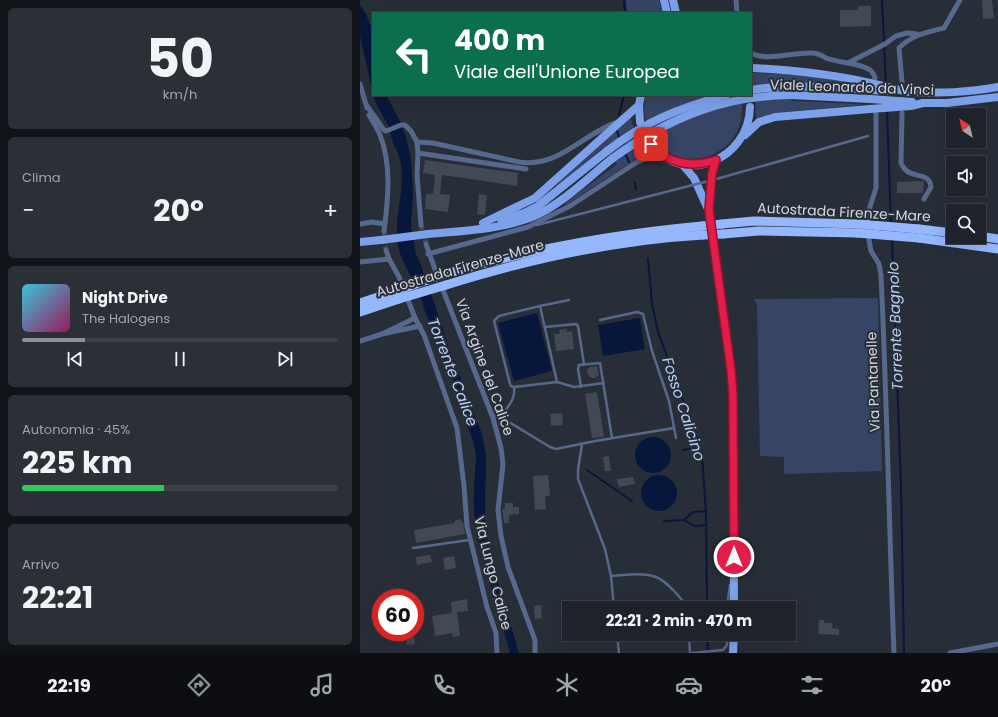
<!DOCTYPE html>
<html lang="it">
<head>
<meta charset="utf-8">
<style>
	body { margin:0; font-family:Poppins,sans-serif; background:#2b2f36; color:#f1f3f6; height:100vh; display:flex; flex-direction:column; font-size:15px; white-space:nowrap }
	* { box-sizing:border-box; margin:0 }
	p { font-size:13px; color:#a1a4a8 }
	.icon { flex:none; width:22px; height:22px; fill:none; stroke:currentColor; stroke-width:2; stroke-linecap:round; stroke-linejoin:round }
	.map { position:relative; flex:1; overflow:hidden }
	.details { display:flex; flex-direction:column; gap:8px; padding:8px; background:#101317; width:360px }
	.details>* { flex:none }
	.hud { position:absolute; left:12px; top:12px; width:380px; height:84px; border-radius:0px; box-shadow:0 4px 16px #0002,0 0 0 1px #3c3f47; background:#0b6e4f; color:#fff; overflow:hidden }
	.needle { width:26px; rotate:325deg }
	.tools { position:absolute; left:586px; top:108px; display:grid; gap:8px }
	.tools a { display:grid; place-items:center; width:40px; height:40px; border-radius:0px; background:#1e222a; box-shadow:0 4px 16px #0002,0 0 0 1px #3c3f47; font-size:20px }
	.speed { position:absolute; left:12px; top:589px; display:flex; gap:8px; font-size:20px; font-weight:700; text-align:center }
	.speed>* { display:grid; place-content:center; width:52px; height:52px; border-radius:50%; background:#1e222a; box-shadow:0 4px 16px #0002,0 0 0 1px #3c3f47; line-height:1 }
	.speed .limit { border:6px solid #d22; background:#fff; color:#111 }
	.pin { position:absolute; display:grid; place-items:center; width:34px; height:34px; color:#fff; margin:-17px; border-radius:8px; box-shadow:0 2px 6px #0006 }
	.me { position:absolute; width:44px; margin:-22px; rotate:0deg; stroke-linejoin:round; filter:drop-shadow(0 0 3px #0008) }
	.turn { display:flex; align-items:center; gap:14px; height:84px; padding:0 16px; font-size:18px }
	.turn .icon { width:52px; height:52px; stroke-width:2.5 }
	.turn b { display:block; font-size:28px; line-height:34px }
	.big { font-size:30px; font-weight:700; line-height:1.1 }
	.details .tile { flex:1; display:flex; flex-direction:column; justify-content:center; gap:6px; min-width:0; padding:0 14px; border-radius:6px; background:#2b2f36 }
	.details .dial { align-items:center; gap:0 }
	.dial b { font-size:52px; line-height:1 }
	.song { display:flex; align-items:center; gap:12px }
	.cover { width:48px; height:48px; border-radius:6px; background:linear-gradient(135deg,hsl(190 70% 55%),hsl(330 70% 35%)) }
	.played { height:4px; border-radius:2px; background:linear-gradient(90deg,#8c9099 20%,#3c3f47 20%) }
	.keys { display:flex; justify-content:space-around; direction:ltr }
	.heat { display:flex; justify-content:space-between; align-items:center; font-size:22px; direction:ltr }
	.charge { height:6px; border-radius:3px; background:linear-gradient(90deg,#34c759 45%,#3c3f47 0) }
	.trip { position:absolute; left:202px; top:601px; width:234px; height:40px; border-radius:0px; background:#1e222a; box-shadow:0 4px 16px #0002,0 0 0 1px #3c3f47; font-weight:700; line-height:40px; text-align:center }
	.tab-bar { display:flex; height:64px; justify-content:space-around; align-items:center; background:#0c0e11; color:#a1a4a8 }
	.tab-bar .icon { width:28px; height:28px }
	.tab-bar .on { color:#8c9099 }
	.tab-bar b { font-size:18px; color:#f1f3f6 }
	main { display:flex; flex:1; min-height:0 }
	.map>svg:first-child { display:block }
</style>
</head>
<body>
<main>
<section class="details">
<div class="tile dial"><b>50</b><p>km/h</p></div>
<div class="tile"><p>Clima</p>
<div class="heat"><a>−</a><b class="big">20°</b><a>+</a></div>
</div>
<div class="tile">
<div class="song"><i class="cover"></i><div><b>Night Drive</b><p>The Halogens</p></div></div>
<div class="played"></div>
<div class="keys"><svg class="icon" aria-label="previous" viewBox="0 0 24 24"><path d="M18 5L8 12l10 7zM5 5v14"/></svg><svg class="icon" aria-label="pause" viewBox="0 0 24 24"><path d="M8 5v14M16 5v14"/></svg><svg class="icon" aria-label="next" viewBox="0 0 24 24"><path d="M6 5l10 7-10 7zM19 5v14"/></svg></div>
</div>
<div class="tile"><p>Autonomia · 45%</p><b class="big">225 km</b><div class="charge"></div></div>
<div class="tile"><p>Arrivo</p><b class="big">22:21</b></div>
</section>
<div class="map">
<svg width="638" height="653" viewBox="0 0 638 653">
	<rect width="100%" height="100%" fill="#282e38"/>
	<g fill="#364565">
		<path d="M266,0H299L302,13H267Z"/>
		<path d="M391,73L447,75L501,85L430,82L432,101L500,104L502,105L413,113L396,119L395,99L391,86Z"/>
		<path d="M286,95H381C394,164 303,183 286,122C284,114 283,104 286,95Z"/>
		<path d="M270,117L279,142L290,154L279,157L273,161L206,205L205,203L257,164L244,147L201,183L195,186Z"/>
		<path d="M518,298L522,471L424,474V457L400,456L397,305L394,299Z"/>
	</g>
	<g fill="#07163b">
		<path d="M0,5L6,14L13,32V94L0,36Z"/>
		<path d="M13,95H26L41,123L46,137L51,160L53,193L51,226L56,254L61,265L80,320L88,347L122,434L126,455L125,518L126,534L135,571L159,653H150L117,537C115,521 113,506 114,490C114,479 116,468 116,456C114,438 105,420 99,403V396L64,309C61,288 45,271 39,250C32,222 45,194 41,165C40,156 35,148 32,140C31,135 30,130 28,125C23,115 16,106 13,95Z"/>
		<path d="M177,313L192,371L154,381L138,323Z"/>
		<path d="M280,318L285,349L243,356L238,325Z"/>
		<circle cx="293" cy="455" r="18"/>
		<circle cx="299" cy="493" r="18"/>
	</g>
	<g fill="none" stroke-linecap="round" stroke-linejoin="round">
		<g stroke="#07163b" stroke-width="2">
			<path d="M264,0L265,13"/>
			<path d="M522,0L526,85"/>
			<path d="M527,109L531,225"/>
			<path d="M259,115L264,95"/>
			<path d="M257,131L260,139"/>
			<path d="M265,153L269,162"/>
			<path d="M275,182L276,190"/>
			<path d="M532,239L541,486L544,653"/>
			<path d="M288,259L292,304L298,332L337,437L342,457L346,511L347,608"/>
			<path d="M323,450L340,447"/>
			<path d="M227,470L272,501"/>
			<path d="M324,520L334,526L346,525"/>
			<path d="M304,521L324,520L333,512L346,511"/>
			<path d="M347,634L348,653"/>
		</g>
	</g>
	<g fill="#424854">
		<path d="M622,0H632L634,18L623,19Z"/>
		<path d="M498,6H511V26L480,27V10H498Z"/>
		<path d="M65,160L158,173L157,186L118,180L82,175L80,194L90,195L88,212L65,209L66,194H73L75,175L63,173Z"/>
		<path d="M564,181L563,193H537V182Z"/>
		<path d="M119,194L127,195L125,215L117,214Z"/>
		<path d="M207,329V332L212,331L214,349L196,351L194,334H200L199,330Z"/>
		<path d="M237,366L239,375L235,378H231L227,373L228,368L230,367Z"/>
		<path d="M237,392L244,437L232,438L225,394Z"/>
		<path d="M202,413L203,425L191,426L190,414Z"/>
		<path d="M249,456L251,471H245L243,457Z"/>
		<path d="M188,475L190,496H185L186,509L175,510L173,476Z"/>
		<path d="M273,477L275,484L259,487L257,479Z"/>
		<path d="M145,503H153V507H159V514L149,515V523H144L142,510V509L145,508Z"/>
		<path d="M101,519V522H103L105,534L56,543L54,530L95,523V520Z"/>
		<path d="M70,555L72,562L57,565L56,557Z"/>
		<path d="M94,556L96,568L85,570L83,558Z"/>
		<path d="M107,599L108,611L97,612L100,636L93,637L92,633L75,636L72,616L92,613L91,602Z"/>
		<path d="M181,605L182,618L175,619L174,606Z"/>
		<path d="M459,620H464V623H473L472,628L479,629V635L458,634Z"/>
		<path d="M45,632H53L55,644L47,645Z"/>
	</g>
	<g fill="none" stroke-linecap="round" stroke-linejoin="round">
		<g stroke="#424751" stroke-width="5" stroke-dasharray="5 2.5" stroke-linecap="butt">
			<path d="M542,82V104"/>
			<path d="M61,225L66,244"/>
			<path d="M24,231L26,250"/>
		</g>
		<g stroke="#56688b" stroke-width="2.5">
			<path d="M360,178L508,136"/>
			<path d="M177,225L333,185"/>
			<path d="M180,306L209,300"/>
			<path d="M240,320L277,312L283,314L292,351L309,401L316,438"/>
			<path d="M185,327L216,324L218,326L224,364"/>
			<path d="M197,382L214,387L244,383"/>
			<path d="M221,387L218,369L219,365L240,363L252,438"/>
			<path d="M133,415L144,419L190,447L196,449L235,441L314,428"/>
			<path d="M140,418C147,407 156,400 154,387L151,386L150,384L134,321L139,316L180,306L197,382L154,387"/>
			<path d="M222,444L218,470V479L245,549L251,576L254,608"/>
			<path d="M53,548L109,540"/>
			<path d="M251,576C264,575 284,572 296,577C306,581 322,598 327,608"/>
			<path d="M367,608L370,585"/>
			<path d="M257,634L259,653"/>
			<path d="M329,634L330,653"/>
			<path d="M332,653L363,650L367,645V634"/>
		</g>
		<g stroke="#56688b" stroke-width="5">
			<path d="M376,0L377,13"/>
			<path d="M391,53C407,62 433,52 452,53C457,53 461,55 466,58C478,63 501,63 510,70C513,72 514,75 515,78"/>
			<path d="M488,63L525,44L536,36L547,33L557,34"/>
			<path d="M542,82L539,48C552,35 567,32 584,28L600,0"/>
			<path d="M0,84L7,108"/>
			<path d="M7,106L24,130L26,131L41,125H45L51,131L57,142L58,153L57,175L61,225"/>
			<path d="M542,113L541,163C549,182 569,169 571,187L564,199"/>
			<path d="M516,114V188L509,210V240L511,251L519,264L521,275C527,401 529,527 534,653"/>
			<path d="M9,115C13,122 17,128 20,135C32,165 28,200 24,231"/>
			<path d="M57,142L73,143L159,162C200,168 223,133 258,122"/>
			<path d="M58,153L166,169"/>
			<path d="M0,224L12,222L25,224"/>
			<path d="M66,244L78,278"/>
			<path d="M26,250L29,259L39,277L55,318L64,335L97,428L104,486L107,526L127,607L136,633L137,653"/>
			<path d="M68,254L168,227L210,206L277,162L285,159L305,158"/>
			<path d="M0,262L29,259"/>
			<path d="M81,285L133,418L141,448L143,464L138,510L141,536L148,567L175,640V653"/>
			<path d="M55,318L22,334L60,326"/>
			<path d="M0,341L22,334"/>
			<path d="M590,653L638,644"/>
		</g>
		<g stroke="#7ca0e9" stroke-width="8">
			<path d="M304,0L307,13"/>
			<path d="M313,0L316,13"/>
			<path d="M391,68C432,70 471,74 510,83"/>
			<path d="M391,90C431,83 471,88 510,90"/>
			<path d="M549,92C580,93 607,93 638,87"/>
			<path d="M431,95L510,99"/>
			<path d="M563,103H587L638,97"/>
			<path d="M280,122L279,105L281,95"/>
			<path d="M385,135L399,122L415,117L510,109"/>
			<path d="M291,144C324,187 389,160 390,107"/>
			<path d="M356,160L352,173L349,210L371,370L373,395L374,608"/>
			<path d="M321,163L334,178L348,209"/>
			<path d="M141,220L164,213L178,206L247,151"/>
			<path d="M123,223L175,198L279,105"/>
			<path d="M68,234C103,231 148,229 179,214C205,201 230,176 253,158"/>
			<path d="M0,242L21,240"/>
			<path d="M373,653L374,634"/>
		</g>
		<g stroke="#94b7fe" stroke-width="9">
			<path d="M362,224L394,221L499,224"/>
			<path d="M559,229L593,233"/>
			<path d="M363,234L398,231L497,233"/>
			<path d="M619,236L638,239"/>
			<path d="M559,238L638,249"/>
			<path d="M82,275C167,250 254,234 342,226"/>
			<path d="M86,285C169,259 255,240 343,235"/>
			<path d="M0,303L36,291"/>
			<path d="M0,312L39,299"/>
		</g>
		<path stroke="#56688b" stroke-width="2.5" d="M333,185L360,178"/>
		<g stroke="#7ca0e9" stroke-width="8">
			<path d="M510,83L549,92"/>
			<path d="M510,90L530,91"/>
			<path d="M510,99L552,102"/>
			<path d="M510,109L551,106L563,103"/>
			<path d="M247,151C286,121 319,108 366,95"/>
			<path d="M253,158C309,118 361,96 431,95"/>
			<path d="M21,240L68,234"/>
		</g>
		<g stroke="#94b7fe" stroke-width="9">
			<path d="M499,224L559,229"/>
			<path d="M342,226L362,224"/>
			<path d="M497,233L559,238"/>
			<path d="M343,235L363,234"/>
			<path d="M36,291L82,275"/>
			<path d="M39,299L86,285"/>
		</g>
	</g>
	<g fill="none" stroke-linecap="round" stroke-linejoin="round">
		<g stroke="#92132f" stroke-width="10">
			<path id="route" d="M291,144C307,164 332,168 356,160L352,173L349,210L371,370L373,395L374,557"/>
		</g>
		<use href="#route" stroke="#e11d48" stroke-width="7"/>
	</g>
	<g text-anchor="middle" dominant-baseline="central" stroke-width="4" stroke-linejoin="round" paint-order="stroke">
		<g font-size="14" fill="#d2d6dd" stroke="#282e38">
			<text transform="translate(492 87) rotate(2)">Viale Leonardo da Vinci</text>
			<text transform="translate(484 212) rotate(3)">Autostrada Firenze-Mare</text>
			<text transform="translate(100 268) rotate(-16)">Autostrada Firenze-Mare</text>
			<text transform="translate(125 367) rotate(70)">Via Argine del Calice</text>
			<text transform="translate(513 382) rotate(-92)">Via Pantanelle</text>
			<text transform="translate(133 573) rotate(76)">Via Lungo Calice</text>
		</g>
		<g font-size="15" font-style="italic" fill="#bad0fa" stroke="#282e38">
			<text transform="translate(535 326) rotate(-92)">Torrente Bagnolo</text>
			<text transform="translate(93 372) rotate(69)">Torrente Calice</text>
			<text transform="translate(324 409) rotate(72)">Fosso Calicino</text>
		</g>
	</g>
</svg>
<div class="tools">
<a><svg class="needle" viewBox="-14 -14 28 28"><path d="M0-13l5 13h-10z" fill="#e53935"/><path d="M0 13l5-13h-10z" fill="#a1a4a8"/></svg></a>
<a><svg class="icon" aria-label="sound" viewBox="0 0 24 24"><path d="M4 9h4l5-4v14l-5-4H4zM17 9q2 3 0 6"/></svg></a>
<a><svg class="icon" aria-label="search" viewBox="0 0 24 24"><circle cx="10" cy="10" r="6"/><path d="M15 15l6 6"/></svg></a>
</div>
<div class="speed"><div class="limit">60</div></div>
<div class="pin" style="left:291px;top:144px;background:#d93025"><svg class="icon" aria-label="arrive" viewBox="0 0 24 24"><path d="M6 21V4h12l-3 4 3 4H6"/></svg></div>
<svg class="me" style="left:374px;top:557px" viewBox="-20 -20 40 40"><circle r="17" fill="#e11d48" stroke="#fff" stroke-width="3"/><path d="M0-11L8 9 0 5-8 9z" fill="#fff"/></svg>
<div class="trip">22:21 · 2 min · 470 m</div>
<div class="hud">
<div class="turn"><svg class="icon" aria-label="left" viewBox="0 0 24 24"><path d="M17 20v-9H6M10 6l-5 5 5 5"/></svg><div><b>400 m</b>Viale dell'Unione Europea</div></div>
</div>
</div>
</main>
<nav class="tab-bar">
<b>22:19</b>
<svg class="icon on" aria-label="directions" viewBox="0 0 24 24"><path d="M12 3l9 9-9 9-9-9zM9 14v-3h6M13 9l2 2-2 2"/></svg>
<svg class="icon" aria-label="music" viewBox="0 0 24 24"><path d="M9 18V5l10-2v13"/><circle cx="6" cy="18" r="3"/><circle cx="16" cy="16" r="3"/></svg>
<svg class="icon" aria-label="phone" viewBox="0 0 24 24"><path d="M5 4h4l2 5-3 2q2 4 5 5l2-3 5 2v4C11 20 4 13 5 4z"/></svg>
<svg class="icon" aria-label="climate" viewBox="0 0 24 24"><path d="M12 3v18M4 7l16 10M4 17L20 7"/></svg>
<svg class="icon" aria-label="car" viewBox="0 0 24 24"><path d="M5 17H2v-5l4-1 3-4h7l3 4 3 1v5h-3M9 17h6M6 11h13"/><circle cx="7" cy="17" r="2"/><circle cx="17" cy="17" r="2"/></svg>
<svg class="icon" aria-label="filters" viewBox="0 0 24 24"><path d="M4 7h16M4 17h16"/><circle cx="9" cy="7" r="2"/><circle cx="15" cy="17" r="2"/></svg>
<b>20°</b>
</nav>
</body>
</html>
